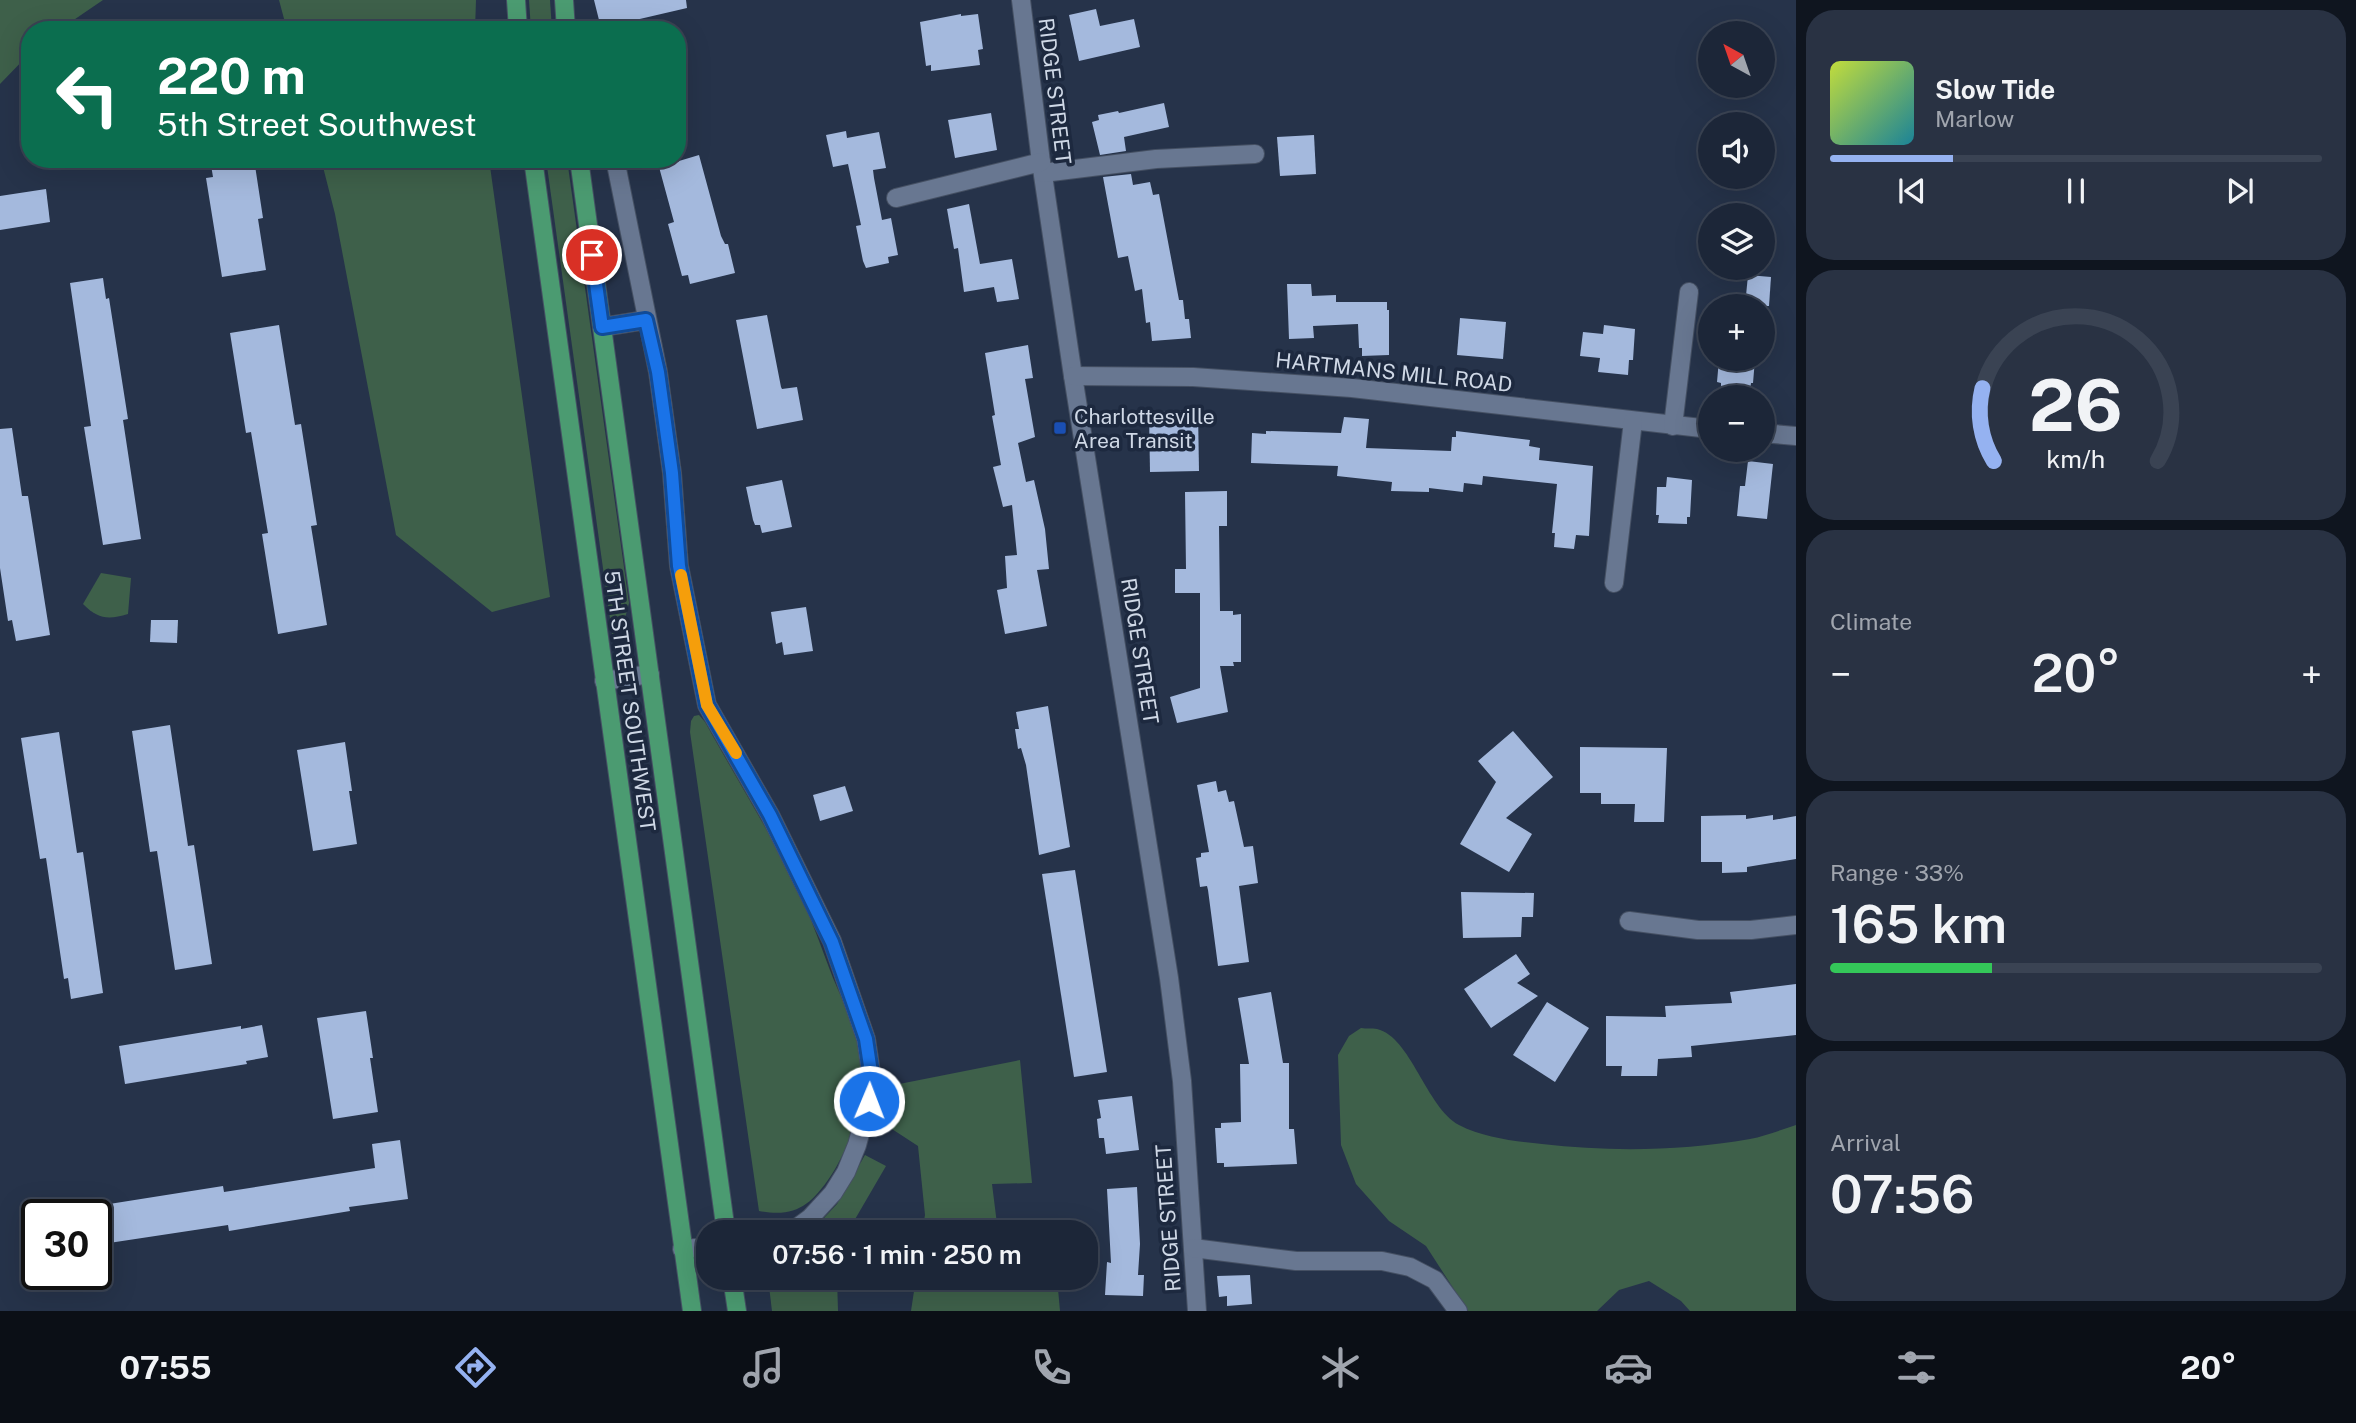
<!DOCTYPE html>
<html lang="en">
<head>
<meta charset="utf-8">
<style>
	body { margin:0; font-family:"Public Sans",sans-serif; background:#293243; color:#f1f3f6; height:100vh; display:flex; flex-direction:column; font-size:26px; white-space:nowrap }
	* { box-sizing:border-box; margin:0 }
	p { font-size:23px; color:#a0a5ae }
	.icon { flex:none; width:38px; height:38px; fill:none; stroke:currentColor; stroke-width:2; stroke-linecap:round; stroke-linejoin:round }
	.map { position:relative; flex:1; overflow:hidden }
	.details { display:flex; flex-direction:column; gap:10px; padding:10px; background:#0f151f; width:560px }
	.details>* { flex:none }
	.top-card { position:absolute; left:21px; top:21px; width:665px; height:147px; border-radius:28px; box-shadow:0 7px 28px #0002,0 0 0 2px #3a4353; background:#0b6e4f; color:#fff; overflow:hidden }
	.needle { width:46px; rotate:320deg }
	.fabs { position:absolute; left:1698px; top:21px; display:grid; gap:14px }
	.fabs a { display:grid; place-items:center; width:77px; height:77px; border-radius:50%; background:#1c2638; box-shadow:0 7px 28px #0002,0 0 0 2px #3a4353; font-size:35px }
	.speed { position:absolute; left:21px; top:1199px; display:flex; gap:14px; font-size:35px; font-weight:700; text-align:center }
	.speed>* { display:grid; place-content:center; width:91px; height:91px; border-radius:50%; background:#1c2638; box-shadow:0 7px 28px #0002,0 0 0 2px #3a4353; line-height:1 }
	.speed .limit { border:4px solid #111; border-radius:10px; background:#fff; color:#111 }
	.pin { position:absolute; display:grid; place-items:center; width:60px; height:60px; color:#fff; margin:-30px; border:4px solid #fff; border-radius:50%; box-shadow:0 2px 7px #0007 }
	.me { position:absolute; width:77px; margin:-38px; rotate:1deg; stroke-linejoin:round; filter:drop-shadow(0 0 5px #0008) }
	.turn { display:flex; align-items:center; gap:24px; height:147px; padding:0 21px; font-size:32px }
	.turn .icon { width:91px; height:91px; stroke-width:2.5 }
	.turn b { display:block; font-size:49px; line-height:60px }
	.big { font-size:52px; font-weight:600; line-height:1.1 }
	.details .widget { flex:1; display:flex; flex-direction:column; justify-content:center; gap:10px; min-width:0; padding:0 24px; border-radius:28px; background:#293243 }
	.details .dial { align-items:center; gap:0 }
	.dial svg { height:182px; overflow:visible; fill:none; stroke:#3a4353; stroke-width:7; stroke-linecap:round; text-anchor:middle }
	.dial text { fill:#f1f3f6; stroke:none }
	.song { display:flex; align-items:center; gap:21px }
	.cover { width:84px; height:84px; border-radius:10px; background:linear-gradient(135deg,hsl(70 70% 55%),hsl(190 70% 35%)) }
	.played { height:7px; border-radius:4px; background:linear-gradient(90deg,#95b2f1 25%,#3a4353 25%) }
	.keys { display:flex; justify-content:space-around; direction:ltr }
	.heat { display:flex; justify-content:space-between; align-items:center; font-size:38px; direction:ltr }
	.charge { height:10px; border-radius:5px; background:linear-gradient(90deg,#34c759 33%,#3a4353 0) }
	.trip { position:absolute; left:696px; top:1220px; width:402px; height:70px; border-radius:28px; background:#1c2638; box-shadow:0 7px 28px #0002,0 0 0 2px #3a4353; font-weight:600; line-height:70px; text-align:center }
	.menu { display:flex; height:112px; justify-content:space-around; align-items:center; background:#0b0f16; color:#a0a5ae }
	.menu .icon { width:49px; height:49px }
	.menu .current { color:#95b2f1 }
	.menu b { font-size:32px; color:#f1f3f6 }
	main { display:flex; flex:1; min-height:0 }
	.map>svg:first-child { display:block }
</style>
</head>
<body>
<main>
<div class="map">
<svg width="1796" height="1311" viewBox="0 0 1796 1311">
	<rect width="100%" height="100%" fill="#26334a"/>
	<g fill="#3e604a">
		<path d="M0,0H103L59,30H30V53L0,84Z"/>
		<path d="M279,0H476L475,30H287Z"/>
		<path d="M529,0H550L552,30H531Z"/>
		<path d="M321,159H489L550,597L492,612L396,535L335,214Z"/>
		<path d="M546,159H567L629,603L624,622L613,640Z"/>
		<path d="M101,573L131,578L128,614C108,620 98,619 83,604Z"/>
		<path d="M699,715L705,722C735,776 768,829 795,884C810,914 821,947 833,978C846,1009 862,1039 865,1073C868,1101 846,1154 830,1177C811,1205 795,1218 759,1211L690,732L691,721L694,716Z"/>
		<path d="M1361,1028C1366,1029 1372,1028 1377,1029C1411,1037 1426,1107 1459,1125C1484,1138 1514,1141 1542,1144C1611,1152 1681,1151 1750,1139C1765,1136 1781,1130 1796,1125V1311H1690L1681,1301L1649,1281L1619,1290L1597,1311H1468L1426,1246L1389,1221L1356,1184L1341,1145L1338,1055L1349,1036Z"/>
		<path d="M1020,1060L1032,1183L992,1184L998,1232H922L925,1215L918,1146L875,1118L880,1102L879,1088Z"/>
		<path d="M865,1155L886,1166L854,1221L850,1232H811L837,1204Z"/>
		<path d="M768,1278H837L838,1311H772Z"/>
		<path d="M916,1278H1057L1060,1311H911Z"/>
	</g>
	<g fill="#a4b9dd">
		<path d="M594,0H686L687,8L601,28Z"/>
		<path d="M1096,9L1100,26L1134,19L1140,47L1079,61L1069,15Z"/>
		<path d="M961,14V16L978,14L983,49L978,50L980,65L931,71V65L926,66L920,22Z"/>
		<path d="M1164,103L1169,127L1124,137L1126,151L1100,155L1092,122L1099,120L1098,115L1118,111L1119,113Z"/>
		<path d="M991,113L997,150L955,158L948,120Z"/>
		<path d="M846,131L847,138L879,132L886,168L873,170L874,178L882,220L891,218L898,255L888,257L889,263L866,268L863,261L856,226L861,225L848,164L833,167L826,135Z"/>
		<path d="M1314,135L1316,174L1280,176L1277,137Z"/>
		<path d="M699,155L721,236L725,244H728L735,273L690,284L688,275L682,276L668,224L674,222L659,167Z"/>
		<path d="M210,159H254L263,218L258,219L266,270L222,277L206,178L213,177Z"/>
		<path d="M1131,174L1133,185L1150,182L1153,195L1159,194L1179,300H1183L1185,319H1189L1191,338L1152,341L1150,322L1146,323L1142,289L1135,291L1128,256L1118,258L1103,177Z"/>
		<path d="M46,189L50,222L0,230V196Z"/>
		<path d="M969,204L980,264L1012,259L1019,299L997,302L994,287L964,292L958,248L954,249L947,209Z"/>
		<path d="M1748,275L1771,277L1769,306H1745Z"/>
		<path d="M103,278L106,299L109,298L128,419L123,420L141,539L103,545L84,427L91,426L70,283Z"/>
		<path d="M1287,284H1311L1312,296L1336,295V302H1387V310H1389V355L1362,356V348H1359L1358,324L1313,326L1314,338L1289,339Z"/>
		<path d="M767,315L781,387L782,389L797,387L803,420L757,429L736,320Z"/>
		<path d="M1460,318L1506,322L1503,359L1457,355Z"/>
		<path d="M279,325L295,425L301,424L317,525L311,526L327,625L278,634L262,534L268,533L251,432L246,433L230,333Z"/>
		<path d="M1604,325L1635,329L1633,360H1629L1628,375L1598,372L1600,358L1580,356L1583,332L1603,334Z"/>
		<path d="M1028,345L1033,378L1025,379L1035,437L1018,443L1026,482L1034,480L1045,529L1049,569L1037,570L1047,626L1005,634L997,590L1007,588L1005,556L1017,555L1012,505L1003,507L993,467L1001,465L992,416L995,415L985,353Z"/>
		<path d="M1719,359H1755L1753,383H1751L1750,391L1721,389V383L1717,382Z"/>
		<path d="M1198,411L1199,471L1150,472L1149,412Z"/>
		<path d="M1344,417L1369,419L1366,448L1451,451L1452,437H1456V431L1530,440L1529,446L1540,448L1539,460L1593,466L1589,536L1576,535L1574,549L1554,547L1555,533H1552L1557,484L1483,476L1482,485L1464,483L1463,492L1429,488V492L1391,491L1392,482L1337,476L1338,466L1251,463L1252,433L1266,434V431L1341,433Z"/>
		<path d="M12,428L22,496H28L50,635L16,641L12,620L8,621L0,568V429Z"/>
		<path d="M1748,461L1773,464L1767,519L1737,516L1740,486H1745Z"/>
		<path d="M1667,477L1692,480L1690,517H1687V524L1658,523L1659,515H1656L1657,487H1666Z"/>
		<path d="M782,480L792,527L762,533L760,525H755L753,520L746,487Z"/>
		<path d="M1227,491V526H1219L1220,611H1233V615L1241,614V662H1233L1234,666H1220L1228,712L1177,723L1170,697L1200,688V593H1175V569H1186L1185,492Z"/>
		<path d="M806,607L813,651L784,655L782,642L776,644L771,612Z"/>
		<path d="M151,620H178L177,643L150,642Z"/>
		<path d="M1048,706L1070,847L1039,855L1026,765L1021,748L1018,749L1015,729H1019L1016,712Z"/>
		<path d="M170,725L188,846L194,845L212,964L175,970L157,851L150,852L132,731Z"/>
		<path d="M1513,731L1553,777L1506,818L1532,834L1509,872L1460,844L1496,782L1478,761Z"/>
		<path d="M59,732L77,853L83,852L103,993L71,999L68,978L64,979L46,858L40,859L21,738Z"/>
		<path d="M345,742L352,791H349L357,844L313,851L297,750Z"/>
		<path d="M1580,747L1667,748L1664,822H1634L1635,804H1601V793H1580Z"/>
		<path d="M1216,781L1218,792L1226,790L1229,802L1234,801L1244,847L1253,846L1258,883L1239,886L1249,962L1218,966L1208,890L1207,886L1200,887L1196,858L1201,857V853L1209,852L1197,785Z"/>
		<path d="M845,786L853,811L820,821L813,795Z"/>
		<path d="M1746,815V819L1773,815V820L1796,816V859L1747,867V872L1722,873V862H1701V816Z"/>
		<path d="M1075,870L1107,1072L1074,1077L1042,874Z"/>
		<path d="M1461,892L1534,893L1533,917H1522L1521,937L1463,938Z"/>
		<path d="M1516,954L1530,974L1517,983L1538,996L1491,1028L1464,989Z"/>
		<path d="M1796,984V1035L1691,1046L1692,1057L1658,1059L1657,1076H1621L1622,1066H1606V1016L1666,1017L1665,1006L1732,1003L1730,992Z"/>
		<path d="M1271,992L1283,1063H1289V1129H1294L1297,1164L1224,1167V1163H1217L1215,1128H1221V1123L1241,1122L1240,1064H1249L1238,998Z"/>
		<path d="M1547,1002L1589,1028L1555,1082L1513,1055Z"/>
		<path d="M366,1011L373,1058H370L378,1112L333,1119L317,1018Z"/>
		<path d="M262,1025L268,1057L246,1061L247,1064L125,1084L119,1046L241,1026V1029Z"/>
		<path d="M1132,1096L1139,1150L1106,1154L1104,1138H1099L1097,1119L1101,1118L1098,1100Z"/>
		<path d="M400,1140L408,1199L349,1207L350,1211L229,1231L228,1225L109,1243L103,1205L223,1186L224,1192L375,1168L372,1144Z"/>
		<path d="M1137,1187L1140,1244L1138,1275H1144L1143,1296L1105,1295L1107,1262L1111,1263L1107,1189Z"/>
		<path d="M1250,1275L1252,1304L1227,1306V1296L1219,1297L1217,1276Z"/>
	</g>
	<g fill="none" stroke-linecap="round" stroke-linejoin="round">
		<g stroke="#455063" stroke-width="20">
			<g id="minor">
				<path d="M1021,0L1041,162L1073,376L1169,978L1182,1081L1197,1311"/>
				<path d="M615,159L658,372L672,473L679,566L707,705L770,815L832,941L866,1039L873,1086L857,1145L846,1172L833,1193L810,1218L791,1232"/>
				<path d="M1043,173L1156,159L1255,154"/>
				<path d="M896,198L1041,162"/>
				<path d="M602,327L646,320"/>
				<path d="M1073,376L1193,377L1352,388L1710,429"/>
				<path d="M1673,426L1689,292"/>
				<path d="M1762,433L1796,436"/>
				<path d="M1614,583L1633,421"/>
				<path d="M604,681L650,674"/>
				<path d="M1629,921L1698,930H1751L1796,925"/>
				<path d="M1193,1248L1296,1261H1382L1410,1267L1435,1280L1458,1311"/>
				<path d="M682,1249L709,1247"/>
			</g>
		</g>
		<g stroke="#455063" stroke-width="20">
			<g id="major">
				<path d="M516,0L518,30"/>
				<path d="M564,0L566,30"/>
				<path d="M533,159L692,1311"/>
				<path d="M579,159L726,1232"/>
				<path d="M732,1278L737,1311"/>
			</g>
		</g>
		<use href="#minor" stroke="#687791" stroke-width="18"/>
		<use href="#major" stroke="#4b9b71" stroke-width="18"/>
	</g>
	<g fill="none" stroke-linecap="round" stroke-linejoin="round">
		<g stroke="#114b97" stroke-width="18">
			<path id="route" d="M592,255L602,327L646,320L658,372L672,473L679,566L707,705L770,815L832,942L866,1039L873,1086L869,1101"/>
		</g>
		<use href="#route" stroke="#1a73e8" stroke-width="12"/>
		<path stroke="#f59e0b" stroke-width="12" d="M681,575L707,705L736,753"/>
	</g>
	<rect fill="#1a4fb4" stroke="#1d293f" stroke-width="2.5" x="1053" y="421" width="14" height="14" rx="3.5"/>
	<g text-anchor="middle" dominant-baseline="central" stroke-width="7" stroke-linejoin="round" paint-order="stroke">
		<g font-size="21" fill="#cfd8e6" stroke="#1d293f">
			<text transform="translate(1055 91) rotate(83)">RIDGE STREET</text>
			<text transform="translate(1394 372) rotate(6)">HARTMANS MILL ROAD</text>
			<text transform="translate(1140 651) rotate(81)">RIDGE STREET</text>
			<text transform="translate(630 701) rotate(82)">5TH STREET SOUTHWEST</text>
			<text transform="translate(1168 1218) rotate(-94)">RIDGE STREET</text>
		</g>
		<g font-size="21" fill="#cfd8e6" stroke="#1d293f" text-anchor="start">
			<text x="1074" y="416">Charlottesville<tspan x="1074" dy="24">Area Transit</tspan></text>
		</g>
	</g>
</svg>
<div class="fabs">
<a><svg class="needle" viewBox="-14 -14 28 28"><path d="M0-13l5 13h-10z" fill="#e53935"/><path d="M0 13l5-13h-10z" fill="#a0a5ae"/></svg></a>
<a><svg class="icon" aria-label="sound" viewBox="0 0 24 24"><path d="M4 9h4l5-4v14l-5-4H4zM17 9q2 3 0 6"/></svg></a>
<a><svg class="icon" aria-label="layers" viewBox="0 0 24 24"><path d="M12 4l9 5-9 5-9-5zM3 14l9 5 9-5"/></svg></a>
<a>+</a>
<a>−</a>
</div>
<div class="speed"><div class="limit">30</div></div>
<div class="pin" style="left:592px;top:255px;background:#d93025"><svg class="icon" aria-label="arrive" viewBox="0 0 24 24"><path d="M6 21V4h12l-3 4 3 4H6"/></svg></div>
<svg class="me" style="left:869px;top:1101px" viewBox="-20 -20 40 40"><circle r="17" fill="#1a73e8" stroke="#fff" stroke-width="3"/><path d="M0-11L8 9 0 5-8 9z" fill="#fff"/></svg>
<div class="trip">07:56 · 1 min · 250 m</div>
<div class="top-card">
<div class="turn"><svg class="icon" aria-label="left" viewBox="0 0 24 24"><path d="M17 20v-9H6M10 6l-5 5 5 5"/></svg><div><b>220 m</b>5th Street Southwest</div></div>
</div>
</div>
<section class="details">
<div class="widget">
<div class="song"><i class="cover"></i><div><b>Slow Tide</b><p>Marlow</p></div></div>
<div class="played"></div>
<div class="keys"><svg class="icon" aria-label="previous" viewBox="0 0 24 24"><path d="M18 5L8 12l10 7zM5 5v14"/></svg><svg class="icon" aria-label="pause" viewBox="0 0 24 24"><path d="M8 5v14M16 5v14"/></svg><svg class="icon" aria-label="next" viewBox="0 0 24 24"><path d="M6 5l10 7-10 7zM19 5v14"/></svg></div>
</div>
<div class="widget dial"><svg viewBox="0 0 100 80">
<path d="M14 69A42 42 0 1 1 86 69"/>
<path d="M14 69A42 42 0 0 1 9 37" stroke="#95b2f1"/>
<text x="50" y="56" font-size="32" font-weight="700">26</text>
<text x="50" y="72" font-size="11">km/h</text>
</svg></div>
<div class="widget"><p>Climate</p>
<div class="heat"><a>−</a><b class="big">20°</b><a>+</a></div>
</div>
<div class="widget"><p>Range · 33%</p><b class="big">165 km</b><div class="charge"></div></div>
<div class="widget"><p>Arrival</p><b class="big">07:56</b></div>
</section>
</main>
<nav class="menu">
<b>07:55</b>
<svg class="icon current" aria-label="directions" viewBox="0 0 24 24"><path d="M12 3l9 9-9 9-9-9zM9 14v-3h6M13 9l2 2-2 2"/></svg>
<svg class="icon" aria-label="music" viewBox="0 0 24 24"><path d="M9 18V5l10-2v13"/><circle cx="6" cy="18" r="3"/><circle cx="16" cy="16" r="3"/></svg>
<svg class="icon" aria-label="phone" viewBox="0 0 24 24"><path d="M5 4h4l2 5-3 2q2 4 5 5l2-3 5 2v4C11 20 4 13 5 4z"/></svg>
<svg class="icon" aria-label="climate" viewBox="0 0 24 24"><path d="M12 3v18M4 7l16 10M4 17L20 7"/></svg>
<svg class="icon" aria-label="car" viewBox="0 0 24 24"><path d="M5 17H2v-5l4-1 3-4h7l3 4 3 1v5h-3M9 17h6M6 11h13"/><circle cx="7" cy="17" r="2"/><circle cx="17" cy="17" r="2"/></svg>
<svg class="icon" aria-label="filters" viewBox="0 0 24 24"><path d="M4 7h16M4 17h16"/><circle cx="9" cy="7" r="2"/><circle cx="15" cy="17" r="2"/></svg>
<b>20°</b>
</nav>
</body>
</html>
